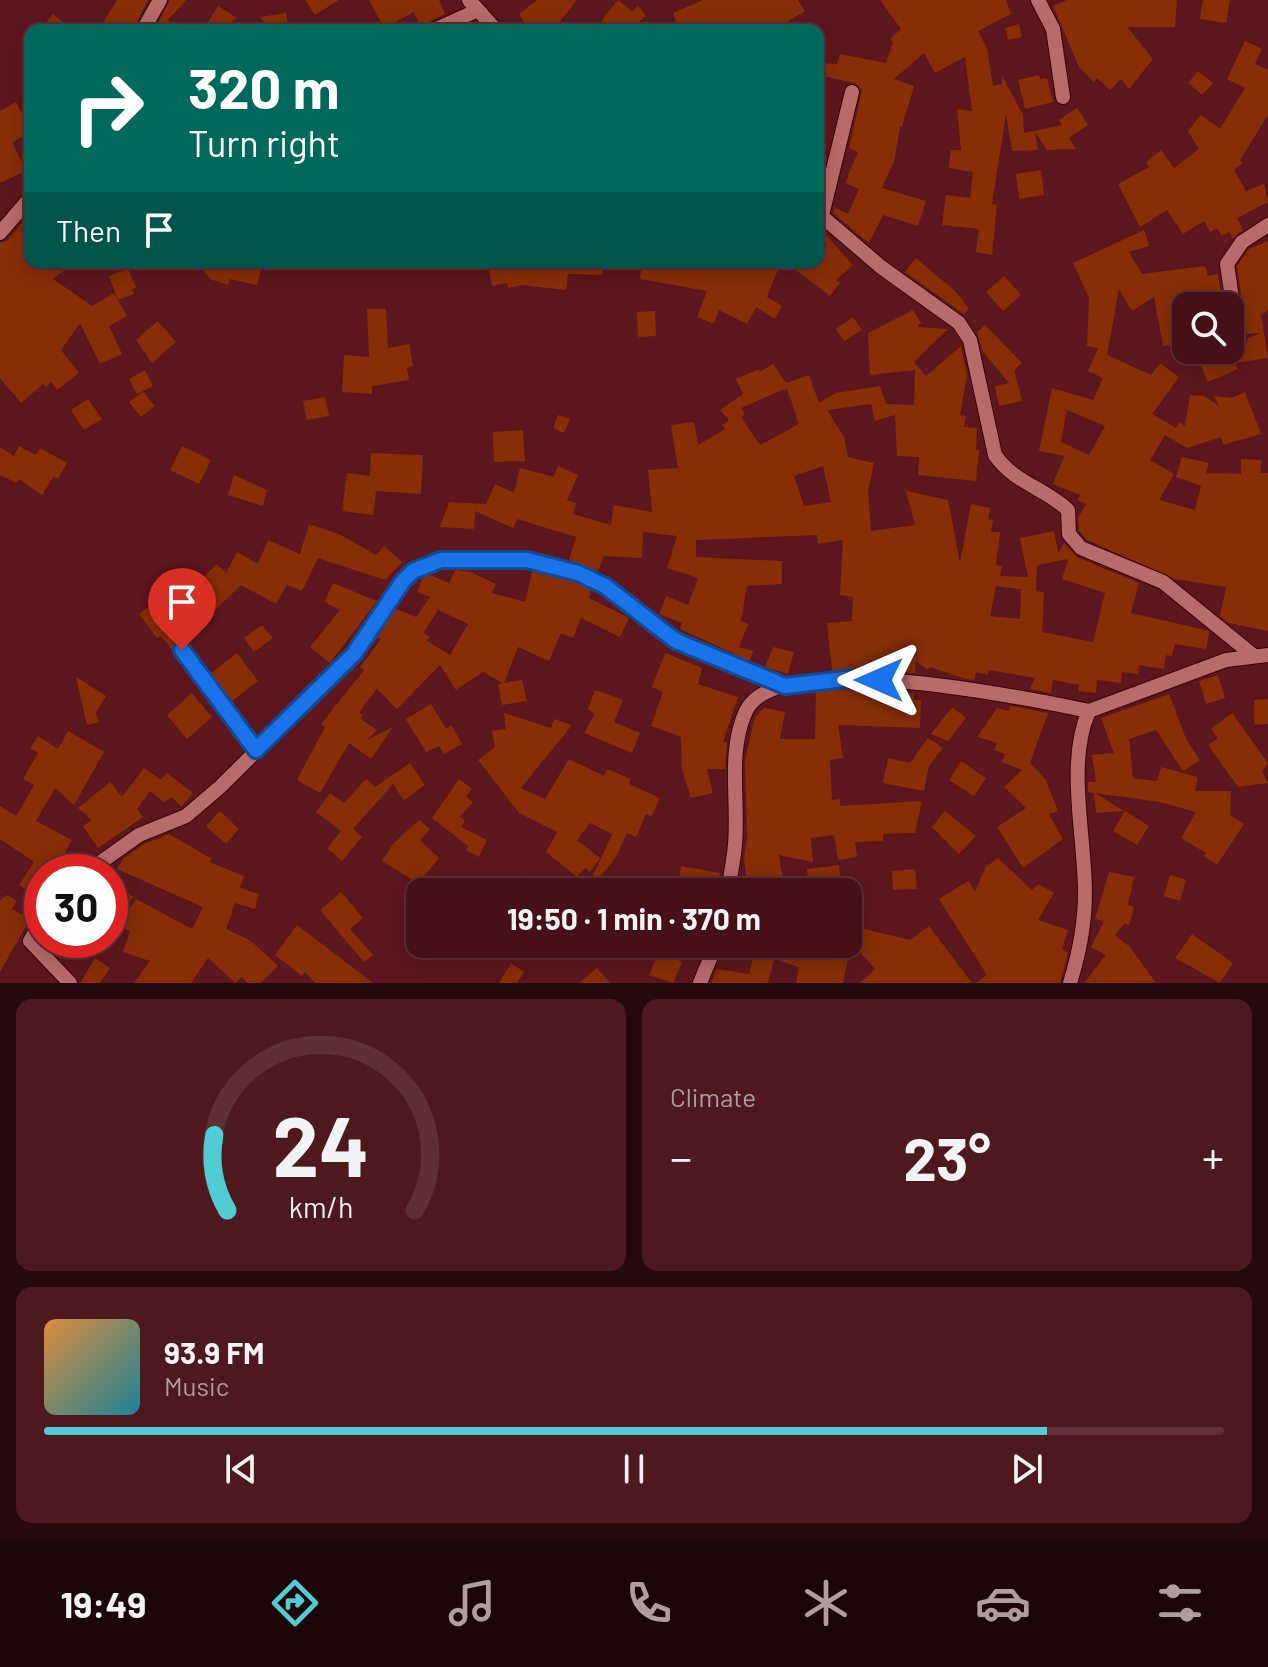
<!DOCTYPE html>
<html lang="en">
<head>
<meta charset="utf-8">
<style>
	body { margin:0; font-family:Barlow,sans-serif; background:#4d191f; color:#f1f3f6; height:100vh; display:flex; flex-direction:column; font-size:30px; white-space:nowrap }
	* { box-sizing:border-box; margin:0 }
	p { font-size:26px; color:#b09da1 }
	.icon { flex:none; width:44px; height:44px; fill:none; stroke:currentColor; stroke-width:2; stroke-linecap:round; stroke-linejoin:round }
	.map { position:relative; height:983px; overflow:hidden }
	.drawer { display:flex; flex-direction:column; gap:16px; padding:16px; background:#26090c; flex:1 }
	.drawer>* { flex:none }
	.banner { position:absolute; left:24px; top:24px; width:800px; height:244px; border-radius:16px; box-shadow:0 4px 20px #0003,0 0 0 2px #5e3035; background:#00695c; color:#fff; overflow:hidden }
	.fabs { position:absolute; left:1172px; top:292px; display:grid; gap:16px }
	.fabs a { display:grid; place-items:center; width:72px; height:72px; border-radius:16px; background:#461016; box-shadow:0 4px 20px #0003,0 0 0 2px #5e3035; font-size:40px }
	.speed { position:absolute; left:24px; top:854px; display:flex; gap:16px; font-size:40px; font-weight:700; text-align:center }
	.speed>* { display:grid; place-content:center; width:104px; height:104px; border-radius:50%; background:#461016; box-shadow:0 4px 20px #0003,0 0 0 2px #5e3035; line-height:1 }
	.speed .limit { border:12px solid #d22; background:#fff; color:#111 }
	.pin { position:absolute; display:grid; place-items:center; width:68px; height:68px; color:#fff; margin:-82px -34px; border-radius:50% 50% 50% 0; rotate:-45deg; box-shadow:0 0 8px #0007 }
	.pin .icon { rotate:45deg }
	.me { position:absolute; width:88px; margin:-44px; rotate:270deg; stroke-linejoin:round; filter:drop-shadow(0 0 6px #0008) }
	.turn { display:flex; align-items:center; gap:28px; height:168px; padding:0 32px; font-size:36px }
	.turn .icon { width:104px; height:104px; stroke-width:2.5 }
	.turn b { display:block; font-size:56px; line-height:68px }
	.then { display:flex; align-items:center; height:76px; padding:0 32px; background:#0003; gap:16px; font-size:30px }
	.big { font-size:60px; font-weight:700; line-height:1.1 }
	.drawer .tile { flex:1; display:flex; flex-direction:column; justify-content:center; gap:12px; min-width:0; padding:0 28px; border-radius:16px; background:#4d191f }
	.drawer .dial { align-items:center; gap:0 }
	.dial svg { height:208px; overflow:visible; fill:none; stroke:#5e3035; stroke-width:7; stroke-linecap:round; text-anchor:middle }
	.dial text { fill:#f1f3f6; stroke:none }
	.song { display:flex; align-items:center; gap:24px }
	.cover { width:96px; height:96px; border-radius:12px; background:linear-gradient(135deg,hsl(30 70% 55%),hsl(190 70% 35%)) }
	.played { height:8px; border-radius:4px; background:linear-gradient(90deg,#51ccd3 85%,#5e3035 85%) }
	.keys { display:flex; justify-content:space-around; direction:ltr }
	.heat { display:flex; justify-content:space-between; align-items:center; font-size:44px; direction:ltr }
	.drawer .tiles { flex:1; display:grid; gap:16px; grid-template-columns:1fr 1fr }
	.tile:last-child { grid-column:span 2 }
	.trip { position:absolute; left:406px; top:878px; width:456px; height:80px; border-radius:16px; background:#461016; box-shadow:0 4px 20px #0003,0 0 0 2px #5e3035; font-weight:700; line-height:80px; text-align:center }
	.tab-bar { display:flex; height:128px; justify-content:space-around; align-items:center; background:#1c0609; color:#b09da1 }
	.tab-bar .icon { width:56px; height:56px }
	.tab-bar .on { color:#51ccd3 }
	.tab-bar b { font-size:36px; color:#f1f3f6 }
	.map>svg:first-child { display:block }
</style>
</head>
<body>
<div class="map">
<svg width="1268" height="983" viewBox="0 0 1268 983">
	<rect width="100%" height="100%" fill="#5d161d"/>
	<g fill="#872e07" fill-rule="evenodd">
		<path d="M117,0H148L133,30H99Z"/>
		<path d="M170,0H186L168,20L180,30H154Z"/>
		<path d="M305,0H339L315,15Z"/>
		<path d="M369,0H439L445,14L420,26L414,12L384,28Z"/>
		<path d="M537,0H577L553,30H514L524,22L519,14Z"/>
		<path d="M618,0L632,11L638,6L646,16L629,30H612L601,21Z"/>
		<path d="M703,0H798L805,11L774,30L766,21L751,30H678L673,13Z"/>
		<path d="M880,0H1006L1011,14L978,31L987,48L993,86L1002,84V76L1023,115L1024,133L1062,125L1059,120L1077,108L1088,125L1069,138L1076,149L1047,150L1035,132L1038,150L1012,151L1006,114L992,204L997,205L992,255L976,252L979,229L942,225L946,195L970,198L973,172L949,168L951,150H961L957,109L972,111L965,57L935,73L924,53L894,79L914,86L902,127L900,126L894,162L882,188L926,201L918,226L883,215L869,243L833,213L834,207L848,214L859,189L845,183L858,152L849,148L862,90L855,83L818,75V63L837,64L840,54L886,63L893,42L890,39L901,29Z"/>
		<path d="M1067,0H1177L1175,27H1127L1153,59L1129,89L1121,79L1110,90L1097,78L1094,82L1079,67L1053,6Z"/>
		<path d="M1203,0H1230L1226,23L1200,19Z"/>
		<path d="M218,6L237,18L221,30H203Z"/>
		<path d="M286,13L289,30H270L260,17Z"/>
		<path d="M53,14L72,30H40Z"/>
		<path d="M1019,24L1022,37L1008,40L1005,28Z"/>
		<path d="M1245,41L1262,49L1255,64L1268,70V115L1240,160L1243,163L1234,170L1246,191L1264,184L1268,202L1237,218L1243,230L1233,238L1229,232L1222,236L1217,228L1210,232L1204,221L1183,234L1167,210L1140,227L1118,184L1149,167L1146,162L1161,150L1174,168L1199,149L1188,131L1201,115L1220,129L1245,88L1227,79Z"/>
		<path d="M1198,71L1213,83L1202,95L1188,83Z"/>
		<path d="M1039,75L1040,79L1047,78L1053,102L1025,109L1018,80Z"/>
		<path d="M16,102L30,128V133L12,142L26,171L0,183V111Z"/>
		<path d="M1041,170L1044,195L1019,199L1016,174Z"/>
		<path d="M30,213V262H75L53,279L92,306L114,293L127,316L109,326L122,354L100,364L80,323L61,350L79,373L57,390L51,382L46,387L43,384L21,403L0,378V243L8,240Z"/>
		<path d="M818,226L853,265L836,280L840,283L830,296L785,262H818Z"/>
		<path d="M1144,230L1149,246L1129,252L1142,274L1205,266L1208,276L1218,274L1223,306H1182L1184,343L1163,346L1154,297L1132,311L1119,289L1107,355L1151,375L1160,363L1179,377L1152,414L1176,428L1179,422L1185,426L1190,395L1204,396L1219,406L1214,396L1232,398L1245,392L1261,434L1223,445L1221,437L1187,448L1165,435L1150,460L1174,474L1159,500L1195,510L1201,486L1176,477L1182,457L1209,463L1206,473L1241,474V459L1261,460V473H1268V631L1229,623L1220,616L1226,587L1175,579L1087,540L1079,530L1078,518L1086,504L1077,500L1080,495L1053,484L1064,456L1039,451L1052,388L1093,400L1103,378L1088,371L1098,348L1087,346L1089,298L1073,263ZM1067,410L1105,426L1089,455L1061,442Z"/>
		<path d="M1268,241V310L1261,315L1268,358L1235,363L1238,369L1208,382L1199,361L1223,350H1245L1248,338L1261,333L1247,334L1237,266L1249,249Z"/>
		<path d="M916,258L956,292L969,309L964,314L905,272Z"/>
		<path d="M197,262H235L261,270L257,285L230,279L228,285L210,279Z"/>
		<path d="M487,262H603L602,275L568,274L566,290L522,285L508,288L507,283L492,286Z"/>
		<path d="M654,262H781L767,297L782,306L775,319L756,307L747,324L719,310L714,324L697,317L707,291L640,279L642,263Z"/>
		<path d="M128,269L136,288L132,289L134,294L118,300L109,276Z"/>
		<path d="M1004,276L1021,295L1003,311L986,292Z"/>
		<path d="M367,309H386L388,348L409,344L413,366L407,368L409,380L372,386V394L342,392L344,355L369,357Z"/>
		<path d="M913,310L921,323L917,327L948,329L914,362L926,376L961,346L967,375L960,415L966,416L964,427L977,428L976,450H979L976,481L918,475L919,457L897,456L895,415L875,421L871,404L827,410L844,437L848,457L874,463L868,492L871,531L915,525L906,491L948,500L960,563L971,504L990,508L988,519L993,520L991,532H1000L996,565L1002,566L1000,576L1028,577L1020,538L1054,531L1058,553L1064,543L1077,557L1139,583L1131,613L1206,630L1209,632L1206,649L1175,644L1172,656L1166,655L1164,669L1139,665L1138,674L1122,672L1121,683L1097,680L1096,693L1078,691L1079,685L1053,680L1051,693L1030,689L1035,678L989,670L988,675L976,672L974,680L966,679L930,667L928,670L916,661L915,673L832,670L827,623L852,621L853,597L840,595L843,540L818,544L817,535L696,540V557L782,561V584L747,586L741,621L748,624L739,647L753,651L750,661L680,629L682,623L659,614L666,596L688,605L698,578L667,568L677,536L643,532L642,558L604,556L598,571L569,560L576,537L517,519L513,528L475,511L474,529L440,527L449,502L486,504L495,484L514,493L520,468L554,477L558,466L578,475L567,500L576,503L573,514L611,525L614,505L652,512L648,470L678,468L671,425L694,422L698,445L725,429L722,425L729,420L720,410L743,394L736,379L759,369L760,372L773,364L786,383L809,375L819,403L836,393L880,386L886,404L914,405L915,370L870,375L868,333ZM787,388L799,424L760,445L741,417L745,414L741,408ZM823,466L831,502L804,506L794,476ZM1068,559L1062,579L1105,593L1093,642L1042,632L1044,592L1036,591L1037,565ZM996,586L1021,589L1020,619L990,616Z"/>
		<path d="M655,311L656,336L638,337L637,312Z"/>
		<path d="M853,317L862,330L844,341L836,329Z"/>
		<path d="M158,321L176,342L152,363L136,340Z"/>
		<path d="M985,325L1022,363L1014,370L1022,401L999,406L995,386L1009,383L983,352L977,332Z"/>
		<path d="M145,370L153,386L137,394L129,379Z"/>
		<path d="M143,392L155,406L141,417L129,402Z"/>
		<path d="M325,397L329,416L307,420L303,401Z"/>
		<path d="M88,399L102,419L84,430L71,410Z"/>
		<path d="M558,415L570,419L564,433L553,428Z"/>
		<path d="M523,430L525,461L494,462L493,432Z"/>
		<path d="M19,446L36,455L40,448L67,463L58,479L54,476L42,495L19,479L17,483L0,475V447L14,456Z"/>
		<path d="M182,446L211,460L199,484L170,470Z"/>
		<path d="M371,453L423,455L421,494L376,491L373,515L342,511L347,473L370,476Z"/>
		<path d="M234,475L267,490L263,506L228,495Z"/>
		<path d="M309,524L339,534L376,555L384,546L402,562L385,580L318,558L302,591L287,585L276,604L241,585L215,610L193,587L217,564L226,573L237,552L258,564L268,540L300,554Z"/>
		<path d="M455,570L471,572L496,584L492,593L525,602L532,572L575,582L591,590L589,598L629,618L620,637L581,618L573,638L561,633L549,661L518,647L504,683L522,680L527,701L502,705L498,684L502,683L483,672L456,690L440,665L397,709L377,689L359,712L363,715L361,719L377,730L367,740L393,727L371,759L349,743L320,793L297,780L325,727L321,724L364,670L360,667L381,639L377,637L396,609L416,617L430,597L417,592L422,578L430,575L449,583ZM438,610L468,624L450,655L427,641L430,637L423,633Z"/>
		<path d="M333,583L377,601L330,663L310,647L340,610L324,602Z"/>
		<path d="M157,601L187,641L177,642L172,650L161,636L157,638L139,614Z"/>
		<path d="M262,625L273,638L254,652L244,638Z"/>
		<path d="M773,647L794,652L788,674L765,667Z"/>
		<path d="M237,653L258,681L232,701L211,673Z"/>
		<path d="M665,653L702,668L698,684L738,697L723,742H727L725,769H707L713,793L691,798L682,769L681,737L651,726L663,692L652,687Z"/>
		<path d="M1218,675L1225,698L1206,704L1199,681Z"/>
		<path d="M76,677L106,696L96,712L99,722L87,725Z"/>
		<path d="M853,689L914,693V700H921L920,728L838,725L843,758L830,760L832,800L840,799V806L922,801L915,833L883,834V841L855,842L857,857L838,860L834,835L811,838L813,862L779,855L785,892H763L762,885L748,887L744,859L747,838L745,760L755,717L764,708L785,712L780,739H815L816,691Z"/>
		<path d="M595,690L623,700L614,722L640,733L632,753L584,733L595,714L588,709Z"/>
		<path d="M192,693L212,717L187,739L167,715Z"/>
		<path d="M1169,694L1187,741L1200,760L1183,771L1156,730L1129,739L1133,778L1157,781L1161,767L1198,777L1195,791H1231L1230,815L1244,824L1217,865L1204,856L1206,853L1181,838L1196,812L1159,802L1095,793L1124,811L1096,813L1094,793L1088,792V782H1096L1092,755L1114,753L1101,718Z"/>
		<path d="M1268,699V724L1254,725V700Z"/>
		<path d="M431,704L446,729L451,725L462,744L444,754L439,746L426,752L406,719Z"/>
		<path d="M1010,706L1048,713L1030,763L1046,780L1058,811L1049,814L1063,839L1023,868L997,827L1026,808L1004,787L1022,770L1002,762L1005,754L994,750L997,743L977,737L997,708L1009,711Z"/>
		<path d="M952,707L966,718L948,741L931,734Z"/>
		<path d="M504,713L551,728L554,719L572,725L521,788L545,799L569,759L604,776L607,769L631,779L629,784L660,798L652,816L646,814L636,837L627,833L615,859L596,881L592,878L612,834L590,823L577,840L600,858L590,872L585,868L577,877L546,852L557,832L519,813L478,760L495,747L492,731L506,729Z"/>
		<path d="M1232,713L1268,763L1262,771L1268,783L1238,787L1208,745L1218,738L1211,729Z"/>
		<path d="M68,731L104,752L74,805L55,788L36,821L72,840L54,872H42V889L37,896L19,885L34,862L0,839V806L16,816L34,785L23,779L38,753L30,748L38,736L58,749Z"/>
		<path d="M928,738L943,748L929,766L924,791L883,783L888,758L910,763Z"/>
		<path d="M961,761L986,778L974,796L949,780Z"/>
		<path d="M410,763L425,785L404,800L393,784L353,829L362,837L342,861L327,848L341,831L316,812L330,793L344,803L366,779L375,787Z"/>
		<path d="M144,768L161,780L167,773L193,793L181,807L172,797L164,802L150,791L137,809L143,817L98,848L83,826L92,820L78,808L110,782L122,797Z"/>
		<path d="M459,779L472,789L466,797L473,802L460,817L465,821L461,827L487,840L479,857L466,850L468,846L432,818Z"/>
		<path d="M220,811L239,829L226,844L206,826Z"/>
		<path d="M945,811L976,836L959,854L932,827Z"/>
		<path d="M1125,811L1149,826L1137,845L1113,831Z"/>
		<path d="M419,820L430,829L420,840L439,858L418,883L382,861L393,844Z"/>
		<path d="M169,834L212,859L209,862L244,876L240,888L259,894L255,909L235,903L226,929L251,941L278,966L261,983H248L242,977L235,983L208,958L191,983H134L150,961L123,952L130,931L118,925L136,899L192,929L203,907L117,869L123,859L144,844Z"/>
		<path d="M998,858L1032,890L1038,884L1054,893L1038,920L1068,930L1062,949L1068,953L1060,983H976L987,975L939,899L968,881L975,891L986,867Z"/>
		<path d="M839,865L842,892L809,889L807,869Z"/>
		<path d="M681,866L720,873L717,892H677Z"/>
		<path d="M915,869L917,889L893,890L892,871Z"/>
		<path d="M1109,872L1134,877L1128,905L1134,907L1129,926L1125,923L1115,935L1130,947L1156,983H1084L1106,955L1091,947L1104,921L1095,919Z"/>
		<path d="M522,875L546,892H510Z"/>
		<path d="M1170,875L1186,880L1180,901L1164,896Z"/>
		<path d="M116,888L134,897L110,917V900Z"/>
		<path d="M341,892L363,918L350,929L373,955L364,962L320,910Z"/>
		<path d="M7,895L17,901L12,909L30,919L0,972V901Z"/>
		<path d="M297,925L373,983H315L305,972L302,976L275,955Z"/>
		<path d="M848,925L910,940L929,926L972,983H860L875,969L848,939Z"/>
		<path d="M1192,934L1233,963L1220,983L1175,958Z"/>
		<path d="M43,940H65L75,946L61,959Z"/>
		<path d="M785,944H851L843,983H796L799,967L780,961Z"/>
		<path d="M755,950L775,955L768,983H711L717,969L749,974Z"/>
		<path d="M659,951L682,962L673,983L649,975Z"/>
		<path d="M95,958L110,968L100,983H80Z"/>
		<path d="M511,963L524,972L517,983H499Z"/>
		<path d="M597,968L610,983H579Z"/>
	</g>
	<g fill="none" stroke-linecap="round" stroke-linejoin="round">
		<g stroke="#38040a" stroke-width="16">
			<g id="minor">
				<path d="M469,0L496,30"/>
				<path d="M1038,0L1053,29L1063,97"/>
				<path d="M143,30L160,0"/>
				<path d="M434,30L478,10"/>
				<path d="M818,213L881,267L959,323L970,340L995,455C1014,483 1045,488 1068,510L1069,534L1081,548L1163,582L1254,656"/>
				<path d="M822,215L852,92"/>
				<path d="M0,233L30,198"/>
				<path d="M1238,339L1227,264L1242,242L1268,225"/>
				<path d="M182,650L256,750"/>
				<path d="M87,872L139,835L186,816L220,787L354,654L403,581L413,571L441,560H527L578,573L605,586L676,641L785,686"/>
				<path d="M728,892C730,876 734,860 735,844C739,800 727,752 746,711C777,645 1030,699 1089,711"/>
				<path d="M42,919L30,941L70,983"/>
				<path d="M700,983L716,944"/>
				<path d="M1070,983C1079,954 1085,923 1085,893C1085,836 1066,762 1089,711L1226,660L1268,655"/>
			</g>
		</g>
		<use href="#minor" stroke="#b96a6a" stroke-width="14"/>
	</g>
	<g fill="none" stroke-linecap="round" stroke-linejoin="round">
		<g stroke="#114b97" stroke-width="20">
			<path id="route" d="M182,650L256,750L354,654L403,581L413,571L441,560H527L578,573L605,586L676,641L785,686L853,678L879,680"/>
		</g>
		<use href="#route" stroke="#1a73e8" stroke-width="14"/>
	</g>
</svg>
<div class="fabs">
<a><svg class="icon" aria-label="search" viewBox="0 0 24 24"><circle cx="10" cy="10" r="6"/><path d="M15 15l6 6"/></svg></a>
</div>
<div class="speed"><div class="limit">30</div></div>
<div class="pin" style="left:182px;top:650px;background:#d93025"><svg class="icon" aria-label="arrive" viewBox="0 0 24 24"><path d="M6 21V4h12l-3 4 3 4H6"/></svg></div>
<svg class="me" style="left:879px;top:680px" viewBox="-20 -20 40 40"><path d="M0-17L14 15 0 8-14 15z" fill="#1a73e8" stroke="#fff" stroke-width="4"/></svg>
<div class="trip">19:50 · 1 min · 370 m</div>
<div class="banner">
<div class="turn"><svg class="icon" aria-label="right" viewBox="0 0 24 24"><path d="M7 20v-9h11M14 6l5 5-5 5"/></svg><div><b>320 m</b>Turn right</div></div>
<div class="then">Then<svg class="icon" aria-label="arrive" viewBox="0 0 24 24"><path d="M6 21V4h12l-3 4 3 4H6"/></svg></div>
</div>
</div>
<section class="drawer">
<div class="tiles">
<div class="tile dial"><svg viewBox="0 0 100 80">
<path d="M14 69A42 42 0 1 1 86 69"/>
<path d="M14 69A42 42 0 0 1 9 40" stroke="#51ccd3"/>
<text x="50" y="56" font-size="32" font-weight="700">24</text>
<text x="50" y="72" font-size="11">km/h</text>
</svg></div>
<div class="tile"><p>Climate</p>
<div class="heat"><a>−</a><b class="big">23°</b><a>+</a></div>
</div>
<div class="tile">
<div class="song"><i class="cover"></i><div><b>93.9 FM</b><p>Music</p></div></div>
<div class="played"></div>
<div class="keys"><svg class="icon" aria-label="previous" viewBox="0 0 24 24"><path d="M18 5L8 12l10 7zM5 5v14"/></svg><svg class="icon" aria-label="pause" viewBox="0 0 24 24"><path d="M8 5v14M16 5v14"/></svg><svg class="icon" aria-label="next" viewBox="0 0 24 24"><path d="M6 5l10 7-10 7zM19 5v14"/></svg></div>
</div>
</div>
</section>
<nav class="tab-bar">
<b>19:49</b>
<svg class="icon on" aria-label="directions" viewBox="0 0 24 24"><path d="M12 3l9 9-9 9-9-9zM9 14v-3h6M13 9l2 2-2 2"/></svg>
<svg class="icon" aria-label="music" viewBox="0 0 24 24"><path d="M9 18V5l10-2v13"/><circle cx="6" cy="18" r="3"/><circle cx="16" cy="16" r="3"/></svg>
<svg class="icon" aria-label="phone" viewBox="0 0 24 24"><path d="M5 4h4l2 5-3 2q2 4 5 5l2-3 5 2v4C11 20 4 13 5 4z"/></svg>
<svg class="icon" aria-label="climate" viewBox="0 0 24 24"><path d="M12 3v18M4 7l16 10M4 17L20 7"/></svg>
<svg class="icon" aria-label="car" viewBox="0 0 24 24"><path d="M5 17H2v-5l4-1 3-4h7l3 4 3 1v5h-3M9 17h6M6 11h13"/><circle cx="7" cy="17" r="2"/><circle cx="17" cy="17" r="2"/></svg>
<svg class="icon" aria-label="filters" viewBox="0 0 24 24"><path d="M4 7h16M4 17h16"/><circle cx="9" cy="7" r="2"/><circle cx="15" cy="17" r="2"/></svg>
</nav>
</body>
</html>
